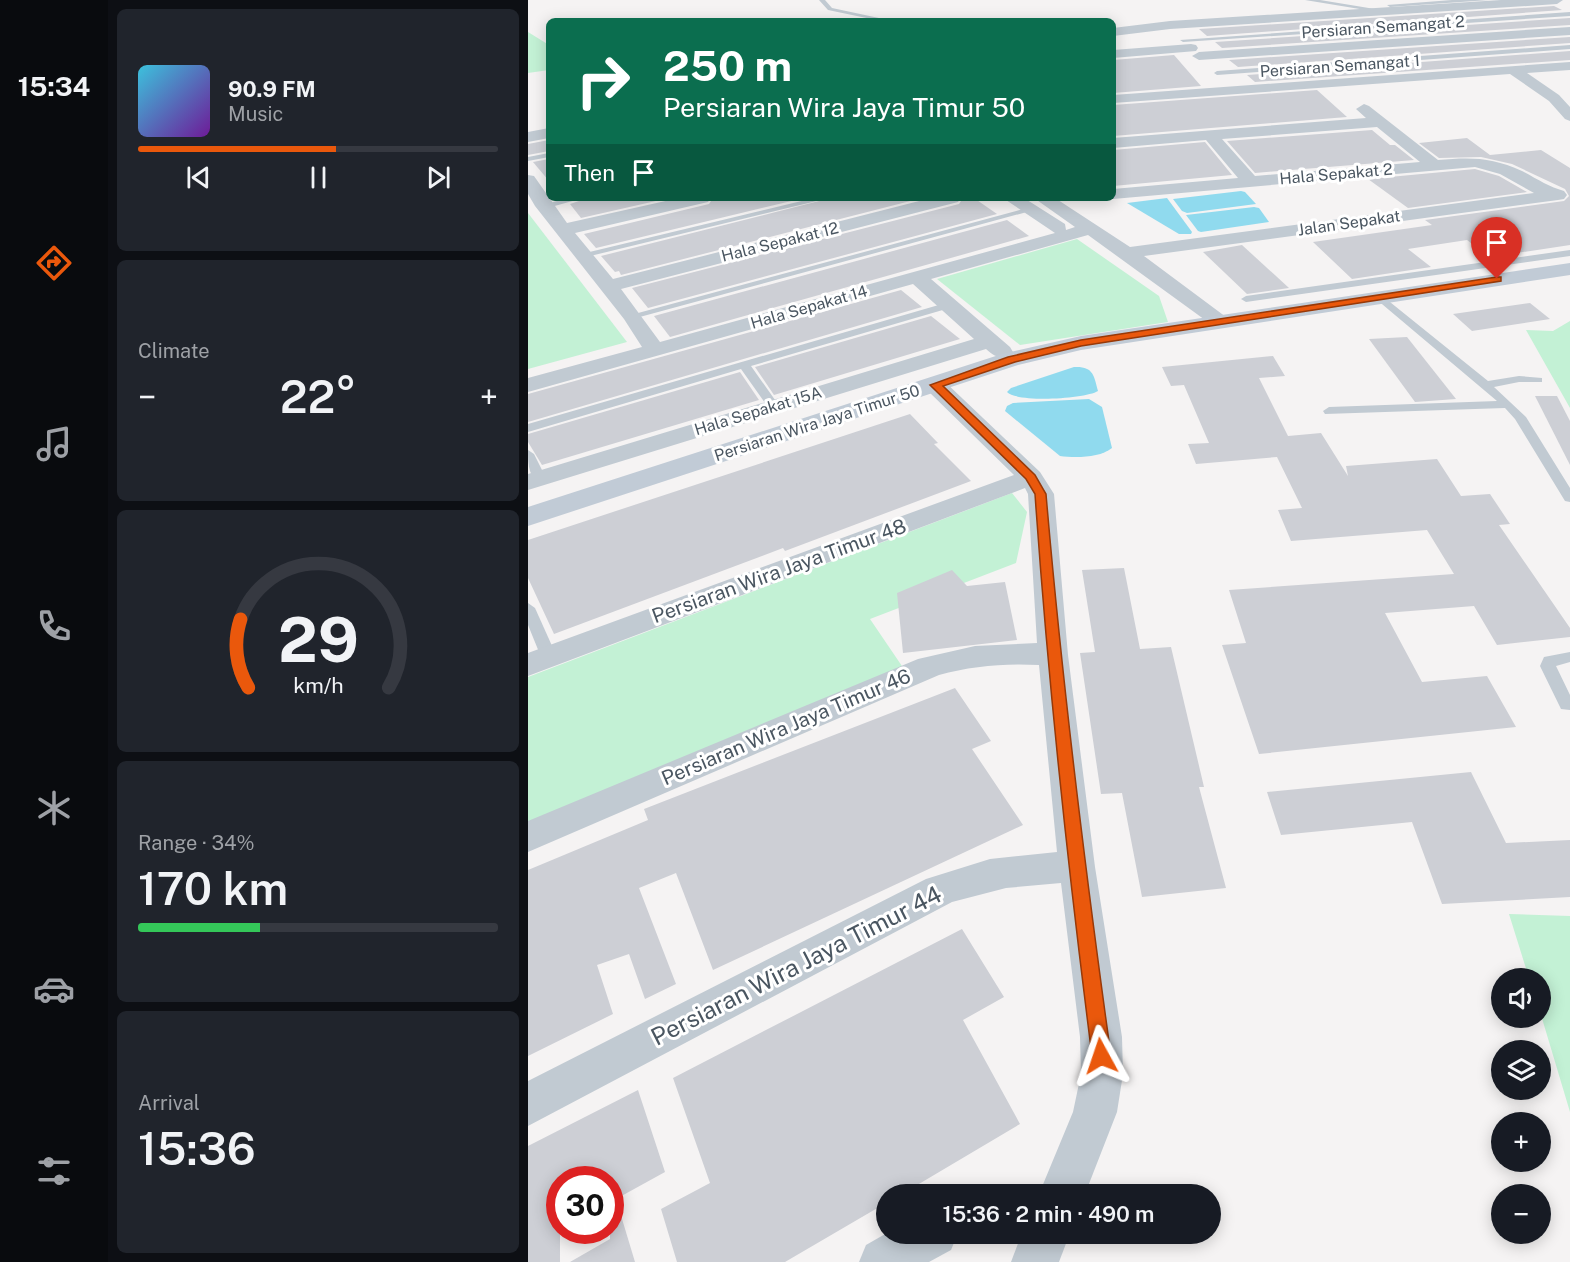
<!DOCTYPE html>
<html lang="en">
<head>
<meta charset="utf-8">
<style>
	body { margin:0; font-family:"Public Sans",sans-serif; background:#20242c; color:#f1f3f6; height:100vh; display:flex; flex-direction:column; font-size:22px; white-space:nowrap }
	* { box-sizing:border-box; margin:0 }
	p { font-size:20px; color:#9ea1a6 }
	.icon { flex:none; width:33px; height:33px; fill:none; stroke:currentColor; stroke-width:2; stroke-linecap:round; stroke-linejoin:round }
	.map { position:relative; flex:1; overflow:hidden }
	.sheet { display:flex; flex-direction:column; gap:9px; padding:9px; background:#0d0f14; width:420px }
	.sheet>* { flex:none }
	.top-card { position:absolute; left:18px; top:18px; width:570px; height:183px; border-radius:9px; box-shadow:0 3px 15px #0003; background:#0b6e4f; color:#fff; overflow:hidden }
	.tools { position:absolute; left:963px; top:968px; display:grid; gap:12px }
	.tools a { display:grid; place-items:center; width:60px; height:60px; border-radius:50%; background:#171b24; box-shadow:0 3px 15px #0003; font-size:30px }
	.speed { position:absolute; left:18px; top:1166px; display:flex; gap:12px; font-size:30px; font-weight:700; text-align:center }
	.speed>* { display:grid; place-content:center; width:78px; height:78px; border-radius:50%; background:#171b24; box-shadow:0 3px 15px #0003; line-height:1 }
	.speed .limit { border:9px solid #d22; background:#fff; color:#111 }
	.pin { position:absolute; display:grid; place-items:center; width:51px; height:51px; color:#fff; margin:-62px -26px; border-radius:50% 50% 50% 0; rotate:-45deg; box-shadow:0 0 6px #0007 }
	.pin .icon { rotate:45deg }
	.me { position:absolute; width:66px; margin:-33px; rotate:355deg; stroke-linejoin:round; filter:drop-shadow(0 0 4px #0008) }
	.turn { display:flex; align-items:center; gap:21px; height:126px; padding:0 18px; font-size:27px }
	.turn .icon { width:78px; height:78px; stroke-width:2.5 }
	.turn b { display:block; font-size:42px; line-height:51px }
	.then { display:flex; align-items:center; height:57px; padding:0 18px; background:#0003; gap:12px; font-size:22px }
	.big { font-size:45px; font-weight:600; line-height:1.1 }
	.sheet .tile { flex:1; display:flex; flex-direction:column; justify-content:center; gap:9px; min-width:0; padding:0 21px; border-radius:9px; background:#20242c }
	.sheet .dial { align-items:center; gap:0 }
	.dial svg { height:156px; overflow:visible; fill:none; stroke:#363941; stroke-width:7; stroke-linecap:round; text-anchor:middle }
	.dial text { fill:#f1f3f6; stroke:none }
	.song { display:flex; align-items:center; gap:18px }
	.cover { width:72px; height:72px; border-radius:9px; background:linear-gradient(135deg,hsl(190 70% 55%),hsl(280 70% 35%)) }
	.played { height:6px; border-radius:3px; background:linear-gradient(90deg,#ea580c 55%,#363941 55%) }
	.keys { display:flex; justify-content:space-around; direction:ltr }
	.heat { display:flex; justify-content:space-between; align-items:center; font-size:33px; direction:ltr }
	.charge { height:9px; border-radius:4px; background:linear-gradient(90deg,#34c759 34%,#363941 0) }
	.trip { position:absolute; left:348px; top:1184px; width:345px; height:60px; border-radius:30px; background:#171b24; box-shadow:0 3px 15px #0003; font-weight:600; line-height:60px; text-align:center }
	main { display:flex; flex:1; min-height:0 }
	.dock { display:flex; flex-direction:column; width:108px; justify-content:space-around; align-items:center; background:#090b0e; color:#9ea1a6 }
	.dock .icon { width:42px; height:42px }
	.dock .on { color:#ea580c }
	.dock b { font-size:27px; color:#f1f3f6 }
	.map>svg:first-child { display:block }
</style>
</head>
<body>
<main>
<nav class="dock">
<b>15:34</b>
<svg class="icon on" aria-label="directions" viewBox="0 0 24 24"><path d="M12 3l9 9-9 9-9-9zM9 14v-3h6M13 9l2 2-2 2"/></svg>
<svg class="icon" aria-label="music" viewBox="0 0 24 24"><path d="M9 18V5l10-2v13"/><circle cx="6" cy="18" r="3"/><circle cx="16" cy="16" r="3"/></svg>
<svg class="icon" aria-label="phone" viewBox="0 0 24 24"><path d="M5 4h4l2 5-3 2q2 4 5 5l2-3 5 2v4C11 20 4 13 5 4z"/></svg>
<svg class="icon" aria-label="climate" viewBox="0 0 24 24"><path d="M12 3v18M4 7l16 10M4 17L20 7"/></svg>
<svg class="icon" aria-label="car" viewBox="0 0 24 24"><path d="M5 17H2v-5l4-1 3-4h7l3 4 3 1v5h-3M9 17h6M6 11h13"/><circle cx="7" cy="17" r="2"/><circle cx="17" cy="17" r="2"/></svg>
<svg class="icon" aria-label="filters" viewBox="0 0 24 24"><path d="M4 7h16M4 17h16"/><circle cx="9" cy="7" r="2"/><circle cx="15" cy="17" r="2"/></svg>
</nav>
<section class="sheet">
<div class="tile">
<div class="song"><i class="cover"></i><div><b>90.9 FM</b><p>Music</p></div></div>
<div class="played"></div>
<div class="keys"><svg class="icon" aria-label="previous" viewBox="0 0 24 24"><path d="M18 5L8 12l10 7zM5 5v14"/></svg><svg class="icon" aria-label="pause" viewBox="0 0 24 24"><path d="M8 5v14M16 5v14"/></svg><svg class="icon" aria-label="next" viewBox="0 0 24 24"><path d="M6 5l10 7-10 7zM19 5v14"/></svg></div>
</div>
<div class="tile"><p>Climate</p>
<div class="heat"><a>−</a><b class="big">22°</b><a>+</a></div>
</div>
<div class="tile dial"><svg viewBox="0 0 100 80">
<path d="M14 69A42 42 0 1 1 86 69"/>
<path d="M14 69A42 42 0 0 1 10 34" stroke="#ea580c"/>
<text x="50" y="56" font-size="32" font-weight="700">29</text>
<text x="50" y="72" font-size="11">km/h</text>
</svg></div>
<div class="tile"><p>Range · 34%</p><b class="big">170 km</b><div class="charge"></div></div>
<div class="tile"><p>Arrival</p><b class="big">15:36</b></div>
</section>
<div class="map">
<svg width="1042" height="1262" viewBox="0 0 1042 1262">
	<rect width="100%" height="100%" fill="#f5f3f3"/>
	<g fill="#c3f1d5">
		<path d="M0,32L21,45V70L0,73Z"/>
		<path d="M0,213L99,342L0,369Z"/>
		<path d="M549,239L631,296L640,322L492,345L409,279Z"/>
		<path d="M1042,321V408L998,330L1025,331Z"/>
		<path d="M484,493L499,512L488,563L342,619L378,672L0,824V677Z"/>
		<path d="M981,914L1042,916V1112L1013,1015L1012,978H1001Z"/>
	</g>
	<g fill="#90daee">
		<path d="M713,191L717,192L728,204L659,213L654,211L645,199Z"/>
		<path d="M639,198L664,232L663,234H651L599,203Z"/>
		<path d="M726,207L731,208L741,222L673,232L670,231L658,215Z"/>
		<path d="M546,367C565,366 566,375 570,391C557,399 490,403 479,392L483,388Z"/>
		<path d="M561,399L574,407L584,448C572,458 547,458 532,456L477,411L479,406L485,403Z"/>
	</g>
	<g fill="#cdcfd5">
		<path d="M1026,6L1034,10L679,36L671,29Z"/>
		<path d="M1042,18V25L694,48L687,42Z"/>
		<path d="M1042,37V43L710,67L701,60Z"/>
		<path d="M1042,51V60L727,82L719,75Z"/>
		<path d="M646,55L673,86L585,93V60Z"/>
		<path d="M789,90L819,117L585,136V105Z"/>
		<path d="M844,130L862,145H867L886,160L727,173L699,141Z"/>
		<path d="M939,138L962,155L1013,150L1042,168V245L962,257L939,240L880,249L903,267L824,279L785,242L904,225L897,220L1036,201L1041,196L1037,189L984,164L953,157L911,158L891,143Z"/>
		<path d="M21,140V151L0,155V144Z"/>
		<path d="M677,142L704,175L585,186V150Z"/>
		<path d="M21,159V181L5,162Z"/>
		<path d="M947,169L971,176L999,192L880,208L840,179Z"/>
		<path d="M60,198H141L53,218L42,204Z"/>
		<path d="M185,198H276L68,248L56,234L181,204Z"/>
		<path d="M303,198H394L93,275L91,271L87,272L73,256Z"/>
		<path d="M435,198H446L469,214L120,308L104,288L431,204Z"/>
		<path d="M479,220L501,236L142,337L126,316Z"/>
		<path d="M714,245L761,288L719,294L675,252Z"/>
		<path d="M373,290L394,307L0,422V394Z"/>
		<path d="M1002,303L1022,319L944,331L925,314Z"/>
		<path d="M403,316L432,339L246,395L227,367Z"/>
		<path d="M879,337L928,399L887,402L841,339Z"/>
		<path d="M745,356L757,376L731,378L760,436L793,433L820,476L818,466L909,459L933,496L962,494L982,524L971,525L1042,628V637L969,645L946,606L857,613L894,682L959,676L988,727L731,754L694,645L718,643L701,590L926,574L899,530L763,541L750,510L774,508L749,457L668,464L660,444L681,443L656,385L643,386L634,367Z"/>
		<path d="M212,372L231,400L14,465L0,442V434Z"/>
		<path d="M1007,396H1029L1042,421V465Z"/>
		<path d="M382,414L410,443L406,444L443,481L257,551L255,548L26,634L0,578V540Z"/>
		<path d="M596,568L612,649L643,647L676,787H671L698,888L614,897L594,793L573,794L552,653L567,652L554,570Z"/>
		<path d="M424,570L439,586L477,582L489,640L375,653L369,593Z"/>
		<path d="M427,688L463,741L444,749L495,825L185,970L148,873L111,888L148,984L117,999L101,954L69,965L85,1014L0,1056V870L120,820L116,809Z"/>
		<path d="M943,772L978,843L1042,840V897L914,904L884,822L753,835L739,792Z"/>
		<path d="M434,929L476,997L435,1020L492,1124L374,1194H358V1203L257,1262H149L133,1209L182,1183L145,1078Z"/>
		<path d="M110,1090L137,1172L88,1199L107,1262H42L82,1239V1179H32V1262H0V1146Z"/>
	</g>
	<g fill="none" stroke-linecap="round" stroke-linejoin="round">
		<g fill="#c1cad2" fill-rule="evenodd">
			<path d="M291,0H297L304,8L365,21H353L300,10Z"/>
			<path d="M777,0H792L859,11L856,13Z"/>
			<path d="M924,0H961L862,7L859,5Z"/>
			<path d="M1042,12V16L655,42L652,40Z"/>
			<path d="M1042,45V49L689,75L686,73L689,71Z"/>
			<path d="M21,153V157L0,161V157Z"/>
			<path d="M39,198H55L16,209L12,206Z"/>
			<path d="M286,198H301L54,258L49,255Z"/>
			<path d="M499,208L506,210L108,318L99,316Z"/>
			<path d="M1042,250V256L718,302L713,299L718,296Z"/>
			<path d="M852,294L960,381L991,376L1014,378V382H991L966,387L998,417L1042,488V502L1037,501L987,419L977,408L797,414L795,411L801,407L969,401L848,299V295Z"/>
			<path d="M421,302L425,303V307L223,366L252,407L250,410H242L213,369L0,432V424Z"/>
			<path d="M0,450L6,454L18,478L17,481L12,482C0,478 0,462 0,450Z"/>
			<path d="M0,603L7,608L29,657L26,661H16L13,657L0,625Z"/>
			<path d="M1042,652V662L1028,666L1042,695V710L1033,709L1012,666L1016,657Z"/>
		</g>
		<g fill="#c1cad2" fill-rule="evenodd">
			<path d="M973,0H1035L1029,4L642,29L585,36V28L642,21Z"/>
			<path d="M1042,27V35L671,60L664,56L671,52Z"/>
			<path d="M663,44L668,45L670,48L668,51L585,58V50Z"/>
			<path d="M1042,62V70L999,73L1031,95L1042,107V121L1037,119L1021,101L982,74L585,103V95Z"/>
			<path d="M836,104L841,106L910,160C942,157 964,157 994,171C1009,179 1021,187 1036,191L1039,195L1036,199L1030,200L616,256L698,317L702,321L698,325L691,327L684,325L560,235L403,279L482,347L485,352L482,357C471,359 466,356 458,349L0,490V474L446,339L385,284L0,392V378L114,347L96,319L7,206L0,194V175L6,176L39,223L151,198H183L180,202L47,233L85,279L403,198H433L430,202L93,289L132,342L527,233L475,198H496L537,224L538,230L547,227L506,198H527L602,247L1006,193L972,174L947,167L585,199L580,198H585V189L710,178L678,140L585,148V138L838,118L828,109ZM849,127L892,162L727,176L694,139Z"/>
			<path d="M21,128V138L0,142V132Z"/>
			<path d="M407,378L415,380L512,472L526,494L540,655L567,867L594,1037L595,1074L589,1112L557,1194H511L545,1112L553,1074L552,1037L533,883L478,888L424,902L0,1126V1081L398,879L462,859L529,852L511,665C477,663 443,666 411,675L0,852V821L390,659L447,646L509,643L500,494L497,488L0,676V653L486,475L399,390L396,385L399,380Z"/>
			<path d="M359,1233H430L423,1250L401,1262H331L338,1245Z"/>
			<path d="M494,1233H542L531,1262H483Z"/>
		</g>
		<path fill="#c1cbd6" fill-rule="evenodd" d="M1042,263V275L553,350L490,365L0,526V507L474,354L553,336Z"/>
	</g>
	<path fill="#ea580c" stroke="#983908" stroke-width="1.5" d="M969,277H973V281L553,346L487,362L415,386L507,475L518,494C534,682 557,869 583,1056L580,1062L573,1065L567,1062L564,1056C540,869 520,682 507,494L498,479L402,385L480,357L553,340Z"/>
	<g text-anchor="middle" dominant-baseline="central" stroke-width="6" stroke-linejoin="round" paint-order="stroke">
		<g font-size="16" fill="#4a5661" stroke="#fff">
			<text transform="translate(855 27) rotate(-4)">Persiaran Semangat 2</text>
			<text transform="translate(812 66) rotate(-4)">Persiaran Semangat 1</text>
			<text transform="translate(808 174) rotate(-5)">Hala Sepakat 2</text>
			<text transform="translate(821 223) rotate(-8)">Jalan Sepakat</text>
			<text transform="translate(252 242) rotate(-14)">Hala Sepakat 12</text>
			<text transform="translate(281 307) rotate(-16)">Hala Sepakat 14</text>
			<text transform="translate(230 411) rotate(-17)">Hala Sepakat 15A</text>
			<text transform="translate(289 423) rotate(-18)">Persiaran Wira Jaya Timur 50</text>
		</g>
		<g font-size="20" fill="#4a5661" stroke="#fff">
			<text transform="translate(251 571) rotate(-20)">Persiaran Wira Jaya Timur 48</text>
			<text transform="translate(258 727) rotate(-23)">Persiaran Wira Jaya Timur 46</text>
		</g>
		<g font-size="24" fill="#4a5661" stroke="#fff">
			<text transform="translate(268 965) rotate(-27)">Persiaran Wira Jaya Timur 44</text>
		</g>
	</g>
</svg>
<div class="tools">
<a><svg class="icon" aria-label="sound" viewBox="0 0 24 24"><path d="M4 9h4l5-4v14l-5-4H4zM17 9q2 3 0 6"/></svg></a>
<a><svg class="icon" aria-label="layers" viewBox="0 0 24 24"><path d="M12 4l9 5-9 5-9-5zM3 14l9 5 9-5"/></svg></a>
<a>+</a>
<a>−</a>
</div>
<div class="speed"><div class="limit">30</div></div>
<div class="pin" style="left:969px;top:279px;background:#d93025"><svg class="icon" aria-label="arrive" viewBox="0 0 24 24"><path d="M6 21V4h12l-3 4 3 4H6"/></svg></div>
<svg class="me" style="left:573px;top:1056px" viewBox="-20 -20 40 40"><path d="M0-17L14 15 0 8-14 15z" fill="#ea580c" stroke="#fff" stroke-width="4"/></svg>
<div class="trip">15:36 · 2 min · 490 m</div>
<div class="top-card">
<div class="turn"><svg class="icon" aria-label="right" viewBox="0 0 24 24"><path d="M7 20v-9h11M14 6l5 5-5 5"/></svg><div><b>250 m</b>Persiaran Wira Jaya Timur 50</div></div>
<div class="then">Then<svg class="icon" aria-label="arrive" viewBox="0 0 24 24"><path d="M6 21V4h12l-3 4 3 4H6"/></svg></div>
</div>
</div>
</main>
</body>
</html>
